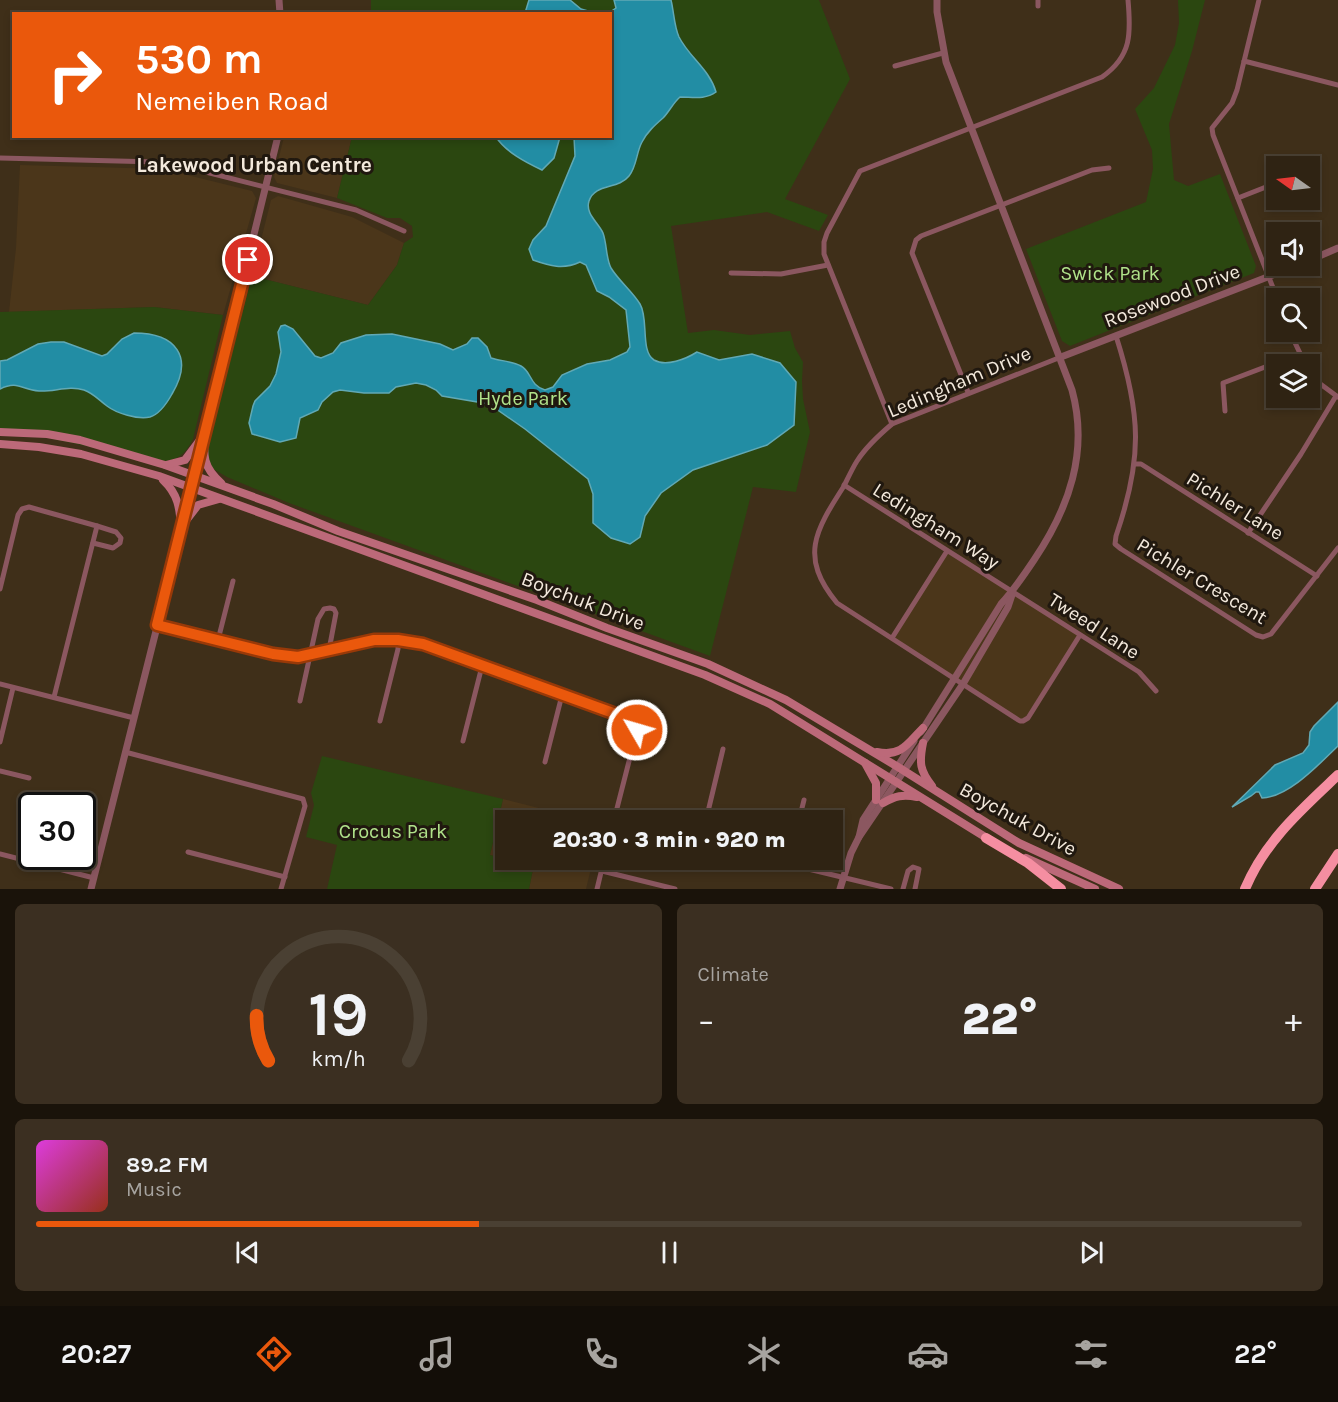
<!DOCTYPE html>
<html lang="en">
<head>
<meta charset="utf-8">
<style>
	body { margin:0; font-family:Karla,sans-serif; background:#3b2f21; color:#f1f3f6; height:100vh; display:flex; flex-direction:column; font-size:22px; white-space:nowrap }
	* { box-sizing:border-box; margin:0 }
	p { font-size:20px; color:#a7a4a0 }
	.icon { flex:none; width:33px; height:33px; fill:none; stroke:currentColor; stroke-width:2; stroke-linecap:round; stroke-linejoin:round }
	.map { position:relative; height:889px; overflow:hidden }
	.details { display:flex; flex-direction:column; gap:15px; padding:15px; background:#1a130a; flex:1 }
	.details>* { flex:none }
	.guide { position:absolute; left:12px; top:12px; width:600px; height:126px; border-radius:0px; box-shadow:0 3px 9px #0003,0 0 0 2px #4a4033; background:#ea580c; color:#fff; overflow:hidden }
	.needle { width:39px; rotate:284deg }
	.tools { position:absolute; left:1266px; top:156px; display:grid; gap:12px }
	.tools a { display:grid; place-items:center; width:54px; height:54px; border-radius:0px; background:#2f2313; box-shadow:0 3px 9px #0003,0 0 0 2px #4a4033; font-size:30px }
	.speed { position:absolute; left:18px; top:792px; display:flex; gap:12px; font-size:30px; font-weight:700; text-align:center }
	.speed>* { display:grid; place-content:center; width:78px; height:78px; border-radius:50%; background:#2f2313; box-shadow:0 3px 9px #0003,0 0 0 2px #4a4033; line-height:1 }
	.speed .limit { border:3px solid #111; border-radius:9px; background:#fff; color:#111 }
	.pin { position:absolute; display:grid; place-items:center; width:51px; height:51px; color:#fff; margin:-26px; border:3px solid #fff; border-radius:50%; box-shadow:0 2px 6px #0007 }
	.me { position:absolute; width:66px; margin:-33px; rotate:308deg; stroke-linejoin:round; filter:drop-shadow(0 0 4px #0008) }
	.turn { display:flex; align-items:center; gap:21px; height:126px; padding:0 24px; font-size:27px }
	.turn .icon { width:78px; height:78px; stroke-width:2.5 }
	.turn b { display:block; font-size:42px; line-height:51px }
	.big { font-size:45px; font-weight:800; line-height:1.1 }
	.details .card { flex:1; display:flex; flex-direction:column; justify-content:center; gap:9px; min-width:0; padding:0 21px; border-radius:9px; background:#3b2f21 }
	.details .dial { align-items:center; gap:0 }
	.dial svg { height:156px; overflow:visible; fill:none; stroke:#4a4033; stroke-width:7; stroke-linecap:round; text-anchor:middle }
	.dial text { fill:#f1f3f6; stroke:none }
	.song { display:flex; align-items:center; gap:18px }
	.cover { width:72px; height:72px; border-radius:9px; background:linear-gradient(135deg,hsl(300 70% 55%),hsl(10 70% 35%)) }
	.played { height:6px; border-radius:3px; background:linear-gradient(90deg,#ea580c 35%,#4a4033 35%) }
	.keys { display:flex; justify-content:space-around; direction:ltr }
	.heat { display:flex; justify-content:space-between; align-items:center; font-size:33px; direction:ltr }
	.details .tiles { flex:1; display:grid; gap:15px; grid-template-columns:1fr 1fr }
	.card:last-child { grid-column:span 2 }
	.trip { position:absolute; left:495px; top:810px; width:348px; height:60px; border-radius:0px; background:#2f2313; box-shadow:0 3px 9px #0003,0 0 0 2px #4a4033; font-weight:800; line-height:60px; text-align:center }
	.tabs { display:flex; height:96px; justify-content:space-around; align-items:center; background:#130e08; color:#a7a4a0 }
	.tabs .icon { width:42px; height:42px }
	.tabs .current { color:#ea580c }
	.tabs b { font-size:27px; color:#f1f3f6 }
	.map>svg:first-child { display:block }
</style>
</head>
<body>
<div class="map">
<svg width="1338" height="889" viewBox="0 0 1338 889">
	<rect width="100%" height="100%" fill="#3f2f19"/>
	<g fill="#4b361a">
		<path d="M284,137H352L337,198L277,183L274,177Z"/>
		<path d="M20,165L163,169L252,191L256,198L223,315L154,307L9,312L16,248Z"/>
		<path d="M278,196L352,217L404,243L397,265L368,305L252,276L271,200Z"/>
		<path d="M947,551L1080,635L1023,721L892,638Z"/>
		<path d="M503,799L586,820H506L505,859L490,855Z"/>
		<path d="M510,860H593L586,889H529L533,869L532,865Z"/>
	</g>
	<g fill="#2b4710">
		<path d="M371,0H819L850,79L785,199L828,215L819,231L767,212L671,226L688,333L714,330L750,335L790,331L795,348L803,362L802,381L803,399L810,432L796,492L753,487L710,656L289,503L227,477L210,467L207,450L211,432L252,276L368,305L397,265L404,243L413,237L412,226L400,218H387L337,198L352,137L610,136V14L371,13Z"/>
		<path d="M1178,0H1205L1192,51L1169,124L1174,180L1188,186L1220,174L1256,266L1254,273L1070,346L1062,341L1026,249L1146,202L1153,169L1152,150L1135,109L1154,88L1175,45L1179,23Z"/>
		<path d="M154,307L223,315L193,439C185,455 176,462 158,461L0,428V312Z"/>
		<path d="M322,756L503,799L490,855L532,865L533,869L529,889H327L337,845L306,837L314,805L311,793Z"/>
	</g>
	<g fill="#228da4" stroke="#61a9b5" stroke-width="1.5">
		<path d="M529,0H570L581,9L595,13H525Z"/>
		<path d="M614,0H671C674,12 674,26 679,37C689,57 710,70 716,92C705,100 693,97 680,97C673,103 669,112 663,118C655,125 647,132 642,142C636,153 637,166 629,176C618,190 595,183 589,201C585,214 598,222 603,233C607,244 606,259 611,268C619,281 632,291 640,304C649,319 640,351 654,360C666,367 686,359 697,352L719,360L752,354L780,363L796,382L794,425L767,445L693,470L661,493L645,516L640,537L630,544L611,538L593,523V494L588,479L525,429L489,404L442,396L436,390L426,385L416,383L396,387L389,393H364L340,390L333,392L322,402L318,410L300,418L296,438L280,442L252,434L249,423L253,406L255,401L270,386L276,374L281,352L278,332L281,326L285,325L293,329L315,356L321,358L333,353L341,343L366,335L392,334L440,344L453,350L467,344L472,338H478L487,347L491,358C500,361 512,361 521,366C532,372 529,385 545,390L553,387L562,375L587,364L610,360L627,352L630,347L626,310L609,297L597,291L586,265L580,262C563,270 550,266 533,260L529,249L533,240L546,226L575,156L574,137L610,136L609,13L616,8Z"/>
		<path d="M496,137H560L554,158L542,170C525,162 506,152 496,137Z"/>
		<path d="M134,333C176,333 194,357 172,394C167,403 160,414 150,417C138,420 116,413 107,406C99,400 93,393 84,390C69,385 54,392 39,391C22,390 18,380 0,389V361L7,360L38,344L51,342H64L102,356L107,354L122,339Z"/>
		<path d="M1338,702V746C1319,764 1289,797 1262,798L1259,792H1256L1251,796L1232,807L1275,765L1303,753L1309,745L1310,732L1314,726Z"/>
	</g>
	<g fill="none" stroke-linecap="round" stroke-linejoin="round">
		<g stroke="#8b5760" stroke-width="5">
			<path d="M1038,0V6"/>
			<path d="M1259,0L1237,90L1232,103L1212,128L1213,135L1277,298"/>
			<path d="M1244,61L1338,85"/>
			<path d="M895,66L943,53"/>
			<path d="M0,158L157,162L178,165L356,210L404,231"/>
			<path d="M1294,166L1295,165"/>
			<path d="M1238,198L1276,183"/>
			<path d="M731,273L781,274L828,265"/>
			<path d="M1290,332L1305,364"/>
			<path d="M1116,336C1141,414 1143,458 1116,536L1115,544L1121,549L1256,635L1263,637L1271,634L1338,548"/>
			<path d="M1061,357L892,424C879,435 866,447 857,461C852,469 848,478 844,486C815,531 799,557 837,603L1020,721H1023L1028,718L1080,635"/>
			<path d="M1310,373L1319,383L1338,397"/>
			<path d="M968,392L912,253L916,240L921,236L1092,170L1109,168"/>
			<path d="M1225,411L1223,383L1299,354"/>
			<path d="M892,424L824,254V242L827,233L860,171L1102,77C1132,56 1131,33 1128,0"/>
			<path d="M1135,464H1141L1317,576"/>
			<path d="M844,485L1139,672L1156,691"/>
			<path d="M1248,533L1301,454L1336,396"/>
			<path d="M93,543L113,548L120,543L121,538L116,532L97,526"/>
			<path d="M0,589L18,515L22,509L29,507L97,526L54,697"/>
			<path d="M157,625L273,654L298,656L374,640L398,641L423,644L628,718L636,722L637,730L614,820"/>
			<path d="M892,638L947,551"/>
			<path d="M218,640L233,581"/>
			<path d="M0,684L134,718"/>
			<path d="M300,701L318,619L324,609L330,608L334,609L336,613L329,650"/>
			<path d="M380,721L398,649V641"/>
			<path d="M463,741L482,666"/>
			<path d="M0,742L13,688"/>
			<path d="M125,752L303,799L305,806L281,889"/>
			<path d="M545,762L562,695"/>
			<path d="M0,771L29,778"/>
			<path d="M706,820L723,749"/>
			<path d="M799,820L804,800"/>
			<path d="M188,852L285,877"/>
			<path d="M0,854L94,878"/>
			<path d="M771,860L891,889"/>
			<path d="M602,871L675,889"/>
			<path d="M597,889L604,860"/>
			<path d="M903,889L908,871L913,867L919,869L915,889"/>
		</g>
		<g stroke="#8b5760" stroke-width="7">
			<path d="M279,0L280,14"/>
			<path d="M1310,260L1338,248"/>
			<path d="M1061,357L1296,266"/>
			<path d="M921,732L1001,604C1014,590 1024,575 1034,560C1069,508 1089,452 1072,390L946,62L937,12V0"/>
			<path d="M859,837L863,820L914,741"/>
			<path d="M91,889L192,488L278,136"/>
			<path d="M840,889L851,853L859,837L963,684L1008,607L1012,595"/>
		</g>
		<g stroke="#bc6979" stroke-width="8">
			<path d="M0,432L47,434L80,440L165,465L273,504L338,531L537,600L607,628L708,664L786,700L898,767L1019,843L1119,889"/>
			<path d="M205,433C203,456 203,467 221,483"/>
			<path d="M0,444L39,447L81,454L159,476L705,675L770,704L990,840"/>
			<path d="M166,465L185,460L203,436"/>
			<path d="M163,480C178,494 180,508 181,528"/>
			<path d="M181,527L198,505L219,499"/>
			<path d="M923,743C919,763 920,771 932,786"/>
			<path d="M877,752C902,757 908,743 923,728"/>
			<path d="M865,763L876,783V800"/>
			<path d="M883,803C895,796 903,794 917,797"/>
			<path d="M1026,858L1095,889"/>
		</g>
		<g stroke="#f58ea1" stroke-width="10">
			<path d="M986,838L1028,863L1061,889"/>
			<path d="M1245,889C1265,841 1301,810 1338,775"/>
			<path d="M1315,889L1338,854"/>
		</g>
	</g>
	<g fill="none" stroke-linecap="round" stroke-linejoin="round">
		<g stroke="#983908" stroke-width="15">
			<path id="route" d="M248,260L157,625L273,654L298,657L374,640H398L423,644L627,718L636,722L637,730"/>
		</g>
		<use href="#route" stroke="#ea580c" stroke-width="10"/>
	</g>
	<g text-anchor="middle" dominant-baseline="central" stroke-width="6" stroke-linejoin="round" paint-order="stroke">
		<g font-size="20" fill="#b0e28a" stroke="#20180f">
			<text x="1110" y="273">Swick Park</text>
			<text x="523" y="398">Hyde Park</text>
			<text x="393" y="831">Crocus Park</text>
		</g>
		<g font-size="20" fill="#f3e9dc" stroke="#20180f">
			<text transform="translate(1172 296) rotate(-21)">Rosewood Drive</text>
			<text transform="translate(959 382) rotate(-23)">Ledingham Drive</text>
			<text transform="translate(1235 506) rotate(32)">Pichler Lane</text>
			<text transform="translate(936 526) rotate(32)">Ledingham Way</text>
			<text transform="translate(1202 581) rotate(31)">Pichler Crescent</text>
			<text transform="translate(583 601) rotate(21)">Boychuk Drive</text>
			<text transform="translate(1094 626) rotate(33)">Tweed Lane</text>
			<text transform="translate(1018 819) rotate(29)">Boychuk Drive</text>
		</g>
		<g font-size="21" font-weight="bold" fill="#f3e9dc" stroke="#20180f">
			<text x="254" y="165">Lakewood Urban Centre</text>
		</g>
	</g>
</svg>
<div class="tools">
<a><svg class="needle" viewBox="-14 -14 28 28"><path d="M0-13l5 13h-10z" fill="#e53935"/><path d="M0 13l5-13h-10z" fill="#a7a4a0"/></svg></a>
<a><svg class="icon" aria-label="sound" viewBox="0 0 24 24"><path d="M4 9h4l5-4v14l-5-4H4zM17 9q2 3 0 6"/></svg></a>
<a><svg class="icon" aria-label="search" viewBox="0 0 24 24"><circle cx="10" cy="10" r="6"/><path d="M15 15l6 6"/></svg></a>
<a><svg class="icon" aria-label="layers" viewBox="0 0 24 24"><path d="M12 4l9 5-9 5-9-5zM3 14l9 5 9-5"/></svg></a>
</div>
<div class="speed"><div class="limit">30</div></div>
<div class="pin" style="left:248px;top:260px;background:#d93025"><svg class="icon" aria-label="arrive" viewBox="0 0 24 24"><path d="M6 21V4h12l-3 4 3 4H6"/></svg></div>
<svg class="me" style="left:637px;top:730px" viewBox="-20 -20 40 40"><circle r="17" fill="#ea580c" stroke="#fff" stroke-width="3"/><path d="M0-11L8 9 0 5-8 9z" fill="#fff"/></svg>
<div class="trip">20:30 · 3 min · 920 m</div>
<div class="guide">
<div class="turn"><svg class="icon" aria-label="right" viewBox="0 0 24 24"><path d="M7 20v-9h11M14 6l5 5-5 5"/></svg><div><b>530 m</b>Nemeiben Road</div></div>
</div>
</div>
<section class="details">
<div class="tiles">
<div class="card dial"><svg viewBox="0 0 100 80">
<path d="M14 69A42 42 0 1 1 86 69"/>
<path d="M14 69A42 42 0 0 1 8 46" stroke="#ea580c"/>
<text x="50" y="56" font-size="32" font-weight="700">19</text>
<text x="50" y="72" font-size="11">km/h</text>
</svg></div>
<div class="card"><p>Climate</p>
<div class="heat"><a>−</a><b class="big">22°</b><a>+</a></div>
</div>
<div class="card">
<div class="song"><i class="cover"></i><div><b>89.2 FM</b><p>Music</p></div></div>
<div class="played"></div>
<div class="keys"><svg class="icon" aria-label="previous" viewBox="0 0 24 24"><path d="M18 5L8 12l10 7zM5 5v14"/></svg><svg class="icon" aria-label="pause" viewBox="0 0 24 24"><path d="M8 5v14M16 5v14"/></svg><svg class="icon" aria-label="next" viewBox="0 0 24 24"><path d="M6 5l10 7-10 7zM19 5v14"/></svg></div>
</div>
</div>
</section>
<nav class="tabs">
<b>20:27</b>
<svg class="icon current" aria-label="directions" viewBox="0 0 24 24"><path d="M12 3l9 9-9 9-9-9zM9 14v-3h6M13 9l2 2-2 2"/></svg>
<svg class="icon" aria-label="music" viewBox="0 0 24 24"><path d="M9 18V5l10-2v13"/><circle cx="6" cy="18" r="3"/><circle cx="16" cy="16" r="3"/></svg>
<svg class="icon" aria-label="phone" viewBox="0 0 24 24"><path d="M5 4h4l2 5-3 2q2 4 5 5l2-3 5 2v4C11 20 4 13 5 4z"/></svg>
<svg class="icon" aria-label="climate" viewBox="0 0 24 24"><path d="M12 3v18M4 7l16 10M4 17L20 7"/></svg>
<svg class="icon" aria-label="car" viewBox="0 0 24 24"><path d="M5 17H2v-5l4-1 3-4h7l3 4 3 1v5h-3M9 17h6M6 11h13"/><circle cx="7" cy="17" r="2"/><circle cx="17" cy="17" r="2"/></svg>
<svg class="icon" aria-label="filters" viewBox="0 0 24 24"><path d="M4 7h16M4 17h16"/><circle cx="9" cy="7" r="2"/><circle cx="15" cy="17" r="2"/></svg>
<b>22°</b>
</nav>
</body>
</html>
